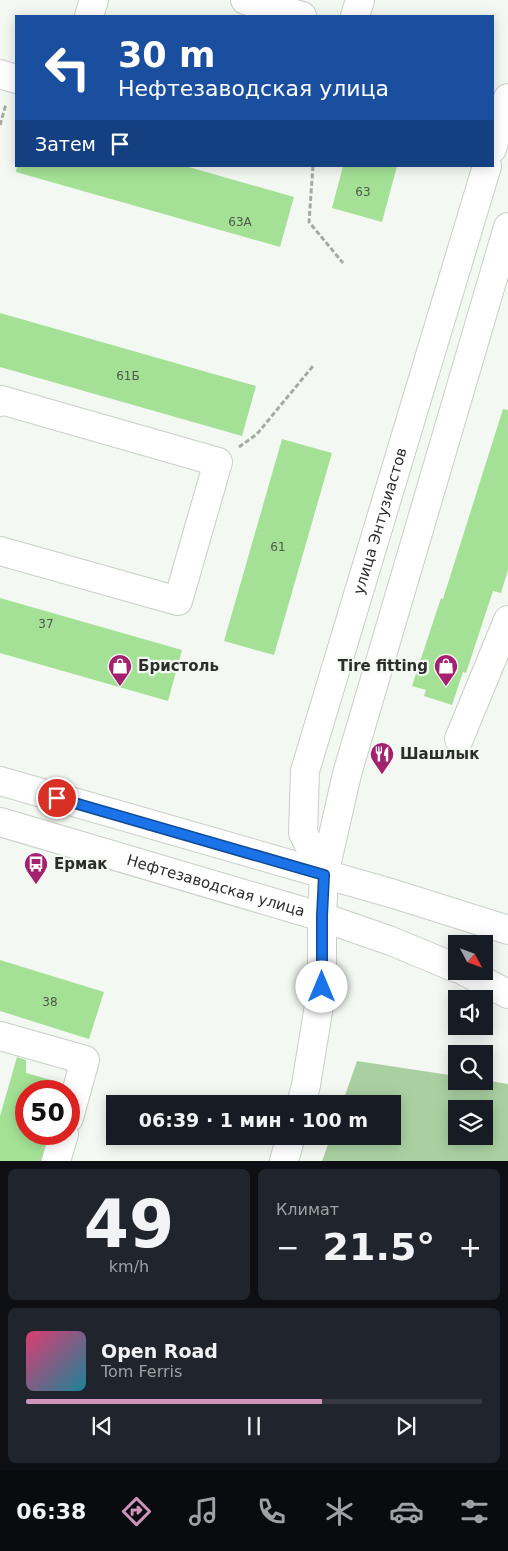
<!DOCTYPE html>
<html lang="ru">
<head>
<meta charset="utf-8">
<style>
	body { margin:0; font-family:"DejaVu Sans",sans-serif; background:#20242c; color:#f1f3f6; height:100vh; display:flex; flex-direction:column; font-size:19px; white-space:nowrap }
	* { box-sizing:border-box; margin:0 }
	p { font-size:16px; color:#9ea1a6 }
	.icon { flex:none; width:28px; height:28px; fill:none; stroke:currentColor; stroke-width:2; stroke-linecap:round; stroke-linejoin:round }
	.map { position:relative; height:1161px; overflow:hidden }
	.details { display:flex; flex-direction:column; gap:8px; padding:8px; background:#0d0f14; flex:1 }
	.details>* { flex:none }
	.hud { position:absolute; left:15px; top:15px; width:479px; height:152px; border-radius:0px; box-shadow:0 2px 12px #0003; background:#1a4fa0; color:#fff; overflow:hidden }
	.needle { width:32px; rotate:131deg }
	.tools { position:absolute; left:448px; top:935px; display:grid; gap:10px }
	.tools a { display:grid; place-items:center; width:45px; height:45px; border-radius:0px; background:#171b24; box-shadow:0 2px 12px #0003; font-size:25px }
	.speed { position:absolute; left:15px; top:1080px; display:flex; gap:10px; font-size:25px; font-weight:700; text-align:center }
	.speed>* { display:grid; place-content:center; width:65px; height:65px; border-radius:50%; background:#171b24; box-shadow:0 2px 12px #0003; line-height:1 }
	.speed .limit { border:8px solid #d22; background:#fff; color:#111 }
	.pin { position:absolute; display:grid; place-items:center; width:42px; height:42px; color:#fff; margin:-21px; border:2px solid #fff; border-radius:50%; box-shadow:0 1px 5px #0007 }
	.me { position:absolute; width:55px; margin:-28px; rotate:0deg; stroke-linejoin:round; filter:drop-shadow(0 0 4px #0008) }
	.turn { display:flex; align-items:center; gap:18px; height:105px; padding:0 20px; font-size:22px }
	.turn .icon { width:65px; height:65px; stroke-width:2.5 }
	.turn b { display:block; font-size:35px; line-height:42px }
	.then { display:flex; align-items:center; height:48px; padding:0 20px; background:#0003; gap:10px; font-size:19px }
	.big { font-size:38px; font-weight:800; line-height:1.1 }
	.details .widget { flex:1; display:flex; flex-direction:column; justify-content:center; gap:8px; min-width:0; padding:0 18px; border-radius:8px; background:#20242c }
	.details .dial { align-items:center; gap:0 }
	.dial b { font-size:65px; line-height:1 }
	.song { display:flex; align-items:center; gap:15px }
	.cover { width:60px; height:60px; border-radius:8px; background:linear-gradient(135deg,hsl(340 70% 55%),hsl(190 70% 35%)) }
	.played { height:5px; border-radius:2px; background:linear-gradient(90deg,#ce94b9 65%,#363941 65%) }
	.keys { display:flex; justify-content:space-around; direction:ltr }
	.heat { display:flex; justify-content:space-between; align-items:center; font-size:28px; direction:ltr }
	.details .tiles { flex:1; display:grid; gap:8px; grid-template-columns:1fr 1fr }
	.widget:last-child { grid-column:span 2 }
	.trip { position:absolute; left:106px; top:1095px; width:295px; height:50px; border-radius:0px; background:#171b24; box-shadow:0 2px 12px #0003; font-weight:800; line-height:50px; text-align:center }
	.dock { display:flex; height:80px; justify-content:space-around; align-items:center; background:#090b0e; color:#9ea1a6 }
	.dock .icon { width:35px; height:35px }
	.dock .selected { color:#ce94b9 }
	.dock b { font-size:22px; color:#f1f3f6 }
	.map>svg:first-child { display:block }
</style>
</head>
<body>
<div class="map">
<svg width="508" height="1161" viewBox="0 0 508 1161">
	<rect width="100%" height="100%" fill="#f4f8f3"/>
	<path fill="#aad0a2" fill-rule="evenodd" d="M357,1061L456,1076V1081H484V1080L508,1084V1161H322L331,1136H392V1104H342ZM456,1109H484V1136H456Z"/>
	<g fill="#a4e196">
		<path d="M17,166H185L294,197L280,247L16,172Z"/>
		<path d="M343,166H397L382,222L332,208Z"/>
		<path d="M0,313L256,386L242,436L0,367Z"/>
		<path d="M503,409L508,410V570L501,593L493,591L466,673L463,672L452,705L424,696L426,690L412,686L441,598L443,599Z"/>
		<path d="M282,439L332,453L274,655L224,641Z"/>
		<path d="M0,598L182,650L168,701L0,653Z"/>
		<path d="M0,960L104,992L89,1039L0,1011Z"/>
		<path d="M17,1057L26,1060V1073L62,1083L60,1091H26V1134H48L41,1161H0V1116Z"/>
	</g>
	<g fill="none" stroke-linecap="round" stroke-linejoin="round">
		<g stroke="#cacec9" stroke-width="30">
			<g id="minor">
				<path d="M245,0L302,16"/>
				<path d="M89,16L94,0"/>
				<path d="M355,16L360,0"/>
				<path d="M0,74L16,79"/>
				<path d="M0,402L1,400L218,462L178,601L0,551"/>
				<path d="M459,739L508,620"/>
				<path d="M0,1036L85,1060L69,1118"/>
				<path d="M56,1161L64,1134"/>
			</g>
		</g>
		<g stroke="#cacec9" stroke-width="30">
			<g id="major">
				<path d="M492,149L508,98"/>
				<path d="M0,781L394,894L508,930"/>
				<path id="s1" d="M0,822L322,917L391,941L456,968"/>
				<path id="s2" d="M324,875L303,833L305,771L487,166"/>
				<path d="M464,971L508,994"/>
				<path d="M301,1104L306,1085L322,987V917L324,875L347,774L508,227"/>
				<path d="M284,1161L291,1136"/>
			</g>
		</g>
		<g stroke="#a6a9a5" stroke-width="3" stroke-dasharray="5 2.5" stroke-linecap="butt">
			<path d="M0,125L6,104"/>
			<path d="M313,166L309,222L343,263"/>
			<path d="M239,447L257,434L313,366"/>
		</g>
		<use href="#minor" stroke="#fff" stroke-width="28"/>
		<use href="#major" stroke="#fff" stroke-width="28"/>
	</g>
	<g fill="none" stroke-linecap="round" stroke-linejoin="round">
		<g stroke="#114b97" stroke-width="12">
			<path id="route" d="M57,798L324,875L322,916V987"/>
		</g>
		<use href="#route" stroke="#1a73e8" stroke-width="9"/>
	</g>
	<defs>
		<g id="shop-pin" transform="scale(1.25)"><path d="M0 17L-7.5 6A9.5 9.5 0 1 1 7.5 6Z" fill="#a4216f" stroke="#f4f8f3"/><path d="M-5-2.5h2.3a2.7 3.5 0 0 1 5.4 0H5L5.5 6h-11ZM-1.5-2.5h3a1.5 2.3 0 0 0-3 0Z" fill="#fff"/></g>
		<g id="restaurant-pin" transform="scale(1.25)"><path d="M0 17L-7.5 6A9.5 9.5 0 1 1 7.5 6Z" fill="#a4216f" stroke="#f4f8f3"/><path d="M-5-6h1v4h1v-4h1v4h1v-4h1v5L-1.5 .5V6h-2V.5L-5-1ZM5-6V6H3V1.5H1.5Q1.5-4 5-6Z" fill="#fff"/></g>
		<g id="bus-pin" transform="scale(1.25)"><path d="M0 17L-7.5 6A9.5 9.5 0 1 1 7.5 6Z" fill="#a4216f" stroke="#f4f8f3"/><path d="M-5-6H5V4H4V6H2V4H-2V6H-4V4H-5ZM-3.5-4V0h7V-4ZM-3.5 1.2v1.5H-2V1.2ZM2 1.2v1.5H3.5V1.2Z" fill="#fff"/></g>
	</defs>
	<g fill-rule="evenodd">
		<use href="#shop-pin" x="120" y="666"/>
		<use href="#shop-pin" x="446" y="666"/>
		<use href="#restaurant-pin" x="382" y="754"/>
		<use href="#bus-pin" x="36" y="864"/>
	</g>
	<g text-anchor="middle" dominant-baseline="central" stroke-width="4.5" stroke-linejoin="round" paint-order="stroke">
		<g font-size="12" fill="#4a5b46">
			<text x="363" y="192">63</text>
			<text x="240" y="222">63А</text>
			<text x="128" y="376">61Б</text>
			<text x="278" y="547">61</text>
			<text x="46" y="624">37</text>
			<text x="50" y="1002">38</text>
		</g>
		<g font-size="15" fill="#2c2e2c" stroke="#f4f8f3">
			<text stroke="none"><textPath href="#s2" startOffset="370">улица Энтузиастов</textPath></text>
			<text stroke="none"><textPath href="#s1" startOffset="225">Нефтезаводская улица</textPath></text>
		</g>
		<g font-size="15" font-weight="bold" fill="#2c2e2c" stroke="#f4f8f3" text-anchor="start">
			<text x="138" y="666">Бристоль</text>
			<text x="428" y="666" text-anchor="end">Tire fitting</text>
			<text x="400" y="754">Шашлык</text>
			<text x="54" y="864">Ермак</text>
		</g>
	</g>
</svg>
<div class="tools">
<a><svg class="needle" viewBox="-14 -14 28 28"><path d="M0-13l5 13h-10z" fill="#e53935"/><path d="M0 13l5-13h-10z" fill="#9ea1a6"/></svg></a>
<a><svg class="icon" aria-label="sound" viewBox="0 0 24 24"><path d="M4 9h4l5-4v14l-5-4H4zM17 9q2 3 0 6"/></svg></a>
<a><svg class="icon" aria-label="search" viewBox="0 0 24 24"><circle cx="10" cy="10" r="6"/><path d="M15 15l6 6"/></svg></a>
<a><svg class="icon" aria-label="layers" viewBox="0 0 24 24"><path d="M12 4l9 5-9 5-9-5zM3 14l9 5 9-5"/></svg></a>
</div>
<div class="speed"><div class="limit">50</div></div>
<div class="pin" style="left:57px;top:798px;background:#d93025"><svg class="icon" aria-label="arrive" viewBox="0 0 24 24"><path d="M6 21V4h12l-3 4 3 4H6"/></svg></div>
<svg class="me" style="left:322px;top:987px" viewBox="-20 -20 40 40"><circle r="19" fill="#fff"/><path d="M0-13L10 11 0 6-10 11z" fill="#1a73e8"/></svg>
<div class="trip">06:39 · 1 мин · 100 m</div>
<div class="hud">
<div class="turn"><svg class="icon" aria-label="left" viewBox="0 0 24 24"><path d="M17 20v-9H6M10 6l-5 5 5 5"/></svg><div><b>30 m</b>Нефтезаводская улица</div></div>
<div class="then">Затем<svg class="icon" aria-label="arrive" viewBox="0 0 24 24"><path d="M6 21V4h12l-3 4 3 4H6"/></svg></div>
</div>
</div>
<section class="details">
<div class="tiles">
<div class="widget dial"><b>49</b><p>km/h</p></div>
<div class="widget"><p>Климат</p>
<div class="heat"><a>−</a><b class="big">21.5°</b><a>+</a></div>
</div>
<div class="widget">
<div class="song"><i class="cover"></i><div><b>Open Road</b><p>Tom Ferris</p></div></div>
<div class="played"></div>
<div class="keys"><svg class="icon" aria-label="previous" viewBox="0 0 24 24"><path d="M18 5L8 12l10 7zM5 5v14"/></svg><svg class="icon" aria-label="pause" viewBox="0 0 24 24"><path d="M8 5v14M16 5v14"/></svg><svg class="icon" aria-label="next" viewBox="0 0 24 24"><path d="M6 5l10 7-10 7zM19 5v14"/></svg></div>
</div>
</div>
</section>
<nav class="dock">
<b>06:38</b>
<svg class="icon selected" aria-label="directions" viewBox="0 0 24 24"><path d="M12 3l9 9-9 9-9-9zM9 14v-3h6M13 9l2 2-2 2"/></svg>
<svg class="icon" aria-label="music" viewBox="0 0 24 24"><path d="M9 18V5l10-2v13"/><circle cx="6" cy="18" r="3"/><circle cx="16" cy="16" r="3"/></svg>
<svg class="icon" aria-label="phone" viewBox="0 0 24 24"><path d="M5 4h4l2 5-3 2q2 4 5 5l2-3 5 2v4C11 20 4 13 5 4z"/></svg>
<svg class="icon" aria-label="climate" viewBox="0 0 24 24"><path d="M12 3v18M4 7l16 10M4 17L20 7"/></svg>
<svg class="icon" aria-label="car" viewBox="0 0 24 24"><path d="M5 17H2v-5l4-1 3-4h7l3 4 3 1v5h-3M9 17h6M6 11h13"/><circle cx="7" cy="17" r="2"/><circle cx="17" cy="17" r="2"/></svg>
<svg class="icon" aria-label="filters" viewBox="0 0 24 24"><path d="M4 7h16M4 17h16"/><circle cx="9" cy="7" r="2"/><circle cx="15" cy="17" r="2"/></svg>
</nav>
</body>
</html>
